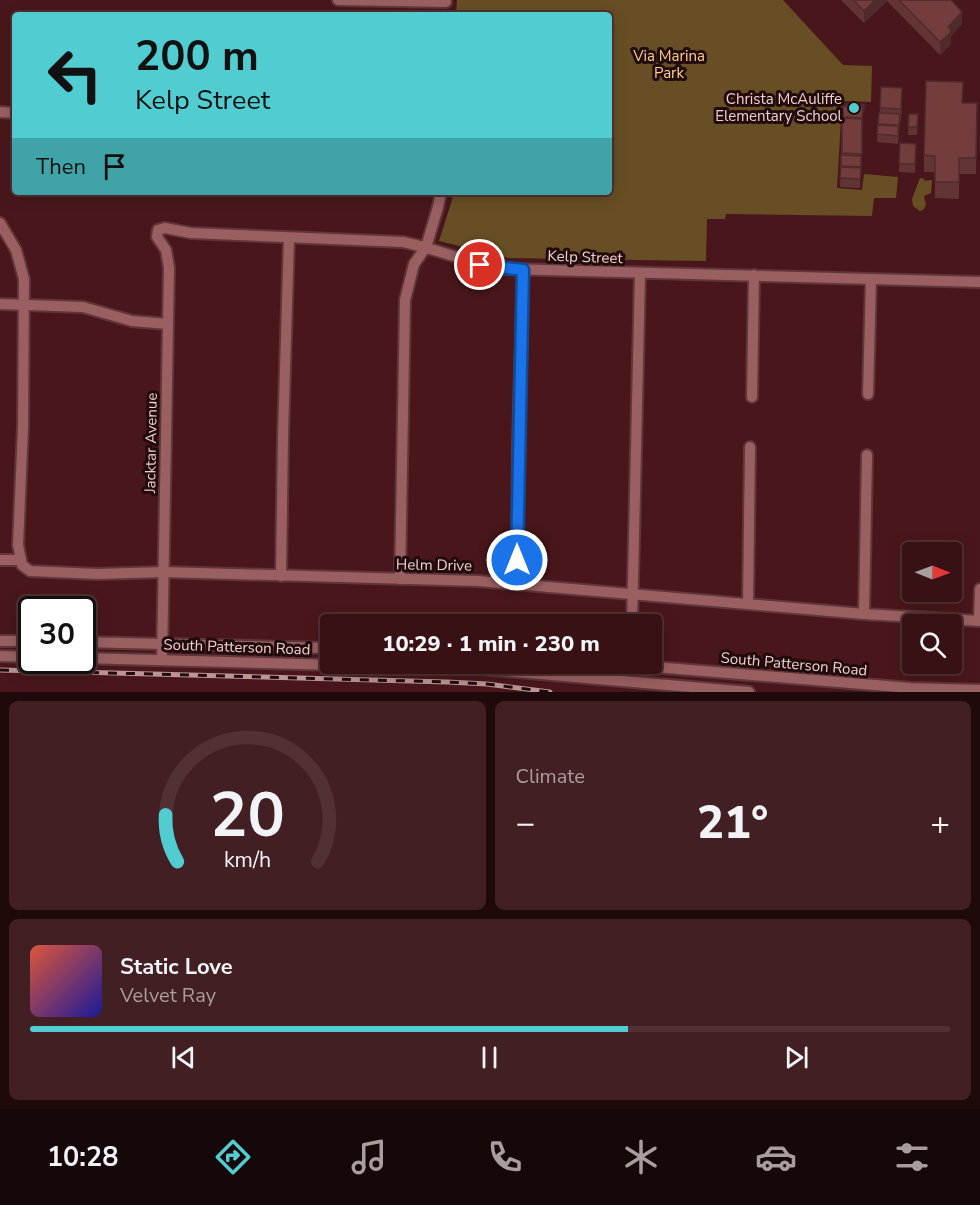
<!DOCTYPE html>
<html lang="en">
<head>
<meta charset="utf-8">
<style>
	body { margin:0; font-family:"Nunito Sans",sans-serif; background:#421f22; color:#f1f3f6; height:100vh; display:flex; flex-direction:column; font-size:22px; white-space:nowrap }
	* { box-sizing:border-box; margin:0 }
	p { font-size:20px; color:#aa9da0 }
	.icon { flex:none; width:33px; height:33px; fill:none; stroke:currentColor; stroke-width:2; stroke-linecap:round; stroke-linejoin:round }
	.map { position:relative; height:692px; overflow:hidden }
	.panel { display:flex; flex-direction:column; gap:9px; padding:9px; background:#1e090b; flex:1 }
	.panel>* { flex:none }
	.banner { position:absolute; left:12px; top:12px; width:600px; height:183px; border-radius:6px; box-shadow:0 3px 15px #0003,0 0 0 2px #513134; background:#51ccd1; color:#111; overflow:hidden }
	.needle { width:39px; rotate:91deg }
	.fabs { position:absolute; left:902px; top:542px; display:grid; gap:12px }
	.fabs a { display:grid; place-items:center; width:60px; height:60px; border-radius:6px; background:#371114; box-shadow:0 3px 15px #0003,0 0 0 2px #513134; font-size:30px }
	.speed { position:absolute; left:18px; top:596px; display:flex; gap:12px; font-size:30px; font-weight:700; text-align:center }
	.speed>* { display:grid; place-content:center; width:78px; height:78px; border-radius:50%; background:#371114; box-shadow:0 3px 15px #0003,0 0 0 2px #513134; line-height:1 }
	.speed .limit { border:3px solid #111; border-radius:9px; background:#fff; color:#111 }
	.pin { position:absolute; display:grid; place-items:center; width:51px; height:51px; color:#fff; margin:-26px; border:3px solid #fff; border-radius:50%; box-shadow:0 2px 6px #0007 }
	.me { position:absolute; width:66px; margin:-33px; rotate:0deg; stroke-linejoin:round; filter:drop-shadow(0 0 4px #0008) }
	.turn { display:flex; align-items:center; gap:21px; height:126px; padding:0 24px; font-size:27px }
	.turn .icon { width:78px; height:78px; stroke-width:2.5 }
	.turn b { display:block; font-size:42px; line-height:51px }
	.then { display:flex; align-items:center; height:57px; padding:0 24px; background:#0003; gap:12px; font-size:22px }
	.big { font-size:45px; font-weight:800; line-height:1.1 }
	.panel .widget { flex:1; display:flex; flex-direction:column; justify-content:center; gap:9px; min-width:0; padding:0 21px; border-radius:9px; background:#421f22 }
	.panel .dial { align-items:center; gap:0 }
	.dial svg { height:156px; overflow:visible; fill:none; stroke:#513134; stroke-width:7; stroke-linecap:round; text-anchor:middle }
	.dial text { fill:#f1f3f6; stroke:none }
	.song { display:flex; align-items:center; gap:18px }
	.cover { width:72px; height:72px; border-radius:9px; background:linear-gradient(135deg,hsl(10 70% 55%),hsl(240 70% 35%)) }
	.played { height:6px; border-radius:3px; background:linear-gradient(90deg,#51ccd1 65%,#513134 65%) }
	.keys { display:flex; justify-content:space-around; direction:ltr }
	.heat { display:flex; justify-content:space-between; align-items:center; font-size:33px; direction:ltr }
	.panel .tiles { flex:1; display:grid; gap:9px; grid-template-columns:1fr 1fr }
	.widget:last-child { grid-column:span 2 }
	.trip { position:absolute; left:320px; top:614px; width:342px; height:60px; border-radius:6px; background:#371114; box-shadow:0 3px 15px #0003,0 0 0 2px #513134; font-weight:800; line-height:60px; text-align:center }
	.dock { display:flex; height:96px; justify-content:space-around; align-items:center; background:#160708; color:#aa9da0 }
	.dock .icon { width:42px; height:42px }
	.dock .selected { color:#51ccd1 }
	.dock b { font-size:27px; color:#f1f3f6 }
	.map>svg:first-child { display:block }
</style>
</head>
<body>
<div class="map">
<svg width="980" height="692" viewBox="0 0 980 692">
	<rect width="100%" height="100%" fill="#49171b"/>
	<g fill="#674e24">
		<path d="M457,0H783L843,65L872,66L871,102L842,101L837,188L862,190L864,174L898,177L896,198H874L872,216L726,214L725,219H707L706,261L508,258L439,241L452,200L453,192H609V15H456Z"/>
		<path d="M920,178L924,179L925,181L932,180L931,193L924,196L926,205L923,210L920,211L913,206L912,199Z"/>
	</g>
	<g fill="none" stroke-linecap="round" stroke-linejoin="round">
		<g stroke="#60363a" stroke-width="14">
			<g id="minor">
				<path d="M338,0L446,2"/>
				<path d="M0,112L15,113"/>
				<path d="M0,223L16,250L24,279L23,427L18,545L22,565L30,571L97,574L164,572L478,581L864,614L980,621"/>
				<path d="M0,304L83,307L132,321L168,324"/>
				<path d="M868,394L871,279"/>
				<path d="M752,397L754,275"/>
				<path d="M0,560H21"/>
				<path d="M281,576L283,436L289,238"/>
				<path d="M400,579L405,300L414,264L426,247L438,207L441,192"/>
				<path d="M517,584L518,442L523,270"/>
				<path d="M748,604L750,447"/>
				<path d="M864,614L867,455"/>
				<path d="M979,621L980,589"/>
				<path d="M632,624L640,273"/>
				<path d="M0,641H32"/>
				<path d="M82,642L330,648"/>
				<path d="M0,656L32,657"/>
				<path d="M82,658L482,669L749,692"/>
				<path d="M162,660L169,268L166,250L157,237L158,230L165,228L191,233L403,242C437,249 469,263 504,269L980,282"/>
				<path d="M606,663L911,688L980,690"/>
			</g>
		</g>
		<use href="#minor" stroke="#9a6061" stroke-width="10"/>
		<g stroke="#bc9596" stroke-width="5">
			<path id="rail" d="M0,670L447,682L487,684L550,692"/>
		</g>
		<use href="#rail" stroke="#210b0c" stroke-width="3" stroke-dasharray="9" stroke-linecap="butt"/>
	</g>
	<g fill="#633435">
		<path d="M841,0H951L962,24L951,36V43L950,45L940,55L887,1L864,23Z"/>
		<path d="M881,87L902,100L901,121H900L898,144L877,142L879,113H880Z"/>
		<path d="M962,103H977L976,174H959V199L935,198V172H924V155Z"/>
		<path d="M864,105L862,126L860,188L840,187L843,106Z"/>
		<path d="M909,114H918L917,135H908Z"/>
		<path d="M900,143L916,144L915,173L899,172Z"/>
	</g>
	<g fill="#502b2b">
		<path d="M875,0H887V1L864,23V11Z"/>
		<path d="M962,12V24L951,36V43L950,45L940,55V42L948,27Z"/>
	</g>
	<g fill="#733d3e" stroke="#502b2b" stroke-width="1.5">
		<path d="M853,0H875L864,11Z"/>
		<path d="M899,0H951L962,12L948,27L951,30L950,33L940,42Z"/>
		<path d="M926,81L963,82L962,103H977L976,158H959V182H935V156L924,155Z"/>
		<path d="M881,87L902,88L901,109L880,108Z"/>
		<path d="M845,104L864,105V109H863V107L845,106Z"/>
		<path d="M843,106L863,107L862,118L843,117Z"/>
		<path d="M879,113L900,114L899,125L878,124Z"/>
		<path d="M909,114H918L917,127H908Z"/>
		<path d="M842,118L862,119V154L842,153Z"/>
		<path d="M878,125L898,126V136L877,134Z"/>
		<path d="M900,143L916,144L915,164H899Z"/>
		<path d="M841,155L861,156V167L841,166Z"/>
		<path d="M841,167L861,168L860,179L840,178Z"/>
	</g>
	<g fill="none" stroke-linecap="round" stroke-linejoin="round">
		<g stroke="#114b97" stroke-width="15">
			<path id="route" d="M480,265L523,270L517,560"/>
		</g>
		<use href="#route" stroke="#1a73e8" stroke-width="10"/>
	</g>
	<circle fill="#51ccd1" stroke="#210b0c" stroke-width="2" cx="854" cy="108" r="6"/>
	<g text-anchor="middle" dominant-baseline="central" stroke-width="6" stroke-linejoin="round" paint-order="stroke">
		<g font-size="15" fill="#fed188" stroke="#210b0c">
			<text x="669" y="56">Via Marina<tspan x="669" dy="17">Park</tspan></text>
		</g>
		<g font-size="15" fill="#f2d0d0" stroke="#210b0c" text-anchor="end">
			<text x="842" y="99">Christa McAuliffe<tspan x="842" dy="17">Elementary School</tspan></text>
		</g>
		<g font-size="15" fill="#f2d0d0" stroke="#210b0c">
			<text transform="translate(585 257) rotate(2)">Kelp Street</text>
			<text transform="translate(151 443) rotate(-89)">Jacktar Avenue</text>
			<text transform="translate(434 565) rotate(1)">Helm Drive</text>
			<text transform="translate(237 647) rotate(2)">South Patterson Road</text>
			<text transform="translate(794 664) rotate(5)">South Patterson Road</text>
		</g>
	</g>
</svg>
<div class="fabs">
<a><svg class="needle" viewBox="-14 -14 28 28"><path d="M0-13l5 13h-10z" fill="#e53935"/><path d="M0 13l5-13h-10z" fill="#aa9da0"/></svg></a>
<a><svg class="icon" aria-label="search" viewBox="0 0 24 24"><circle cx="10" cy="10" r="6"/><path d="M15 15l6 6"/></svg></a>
</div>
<div class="speed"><div class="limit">30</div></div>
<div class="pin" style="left:480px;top:265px;background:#d93025"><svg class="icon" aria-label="arrive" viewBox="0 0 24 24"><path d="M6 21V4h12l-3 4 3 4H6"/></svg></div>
<svg class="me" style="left:517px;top:560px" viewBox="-20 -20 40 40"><circle r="17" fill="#1a73e8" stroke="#fff" stroke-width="3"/><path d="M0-11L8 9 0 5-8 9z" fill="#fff"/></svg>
<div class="trip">10:29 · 1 min · 230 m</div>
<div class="banner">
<div class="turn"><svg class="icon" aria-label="left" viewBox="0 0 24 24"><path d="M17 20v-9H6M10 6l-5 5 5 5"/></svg><div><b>200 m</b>Kelp Street</div></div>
<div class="then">Then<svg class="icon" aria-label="arrive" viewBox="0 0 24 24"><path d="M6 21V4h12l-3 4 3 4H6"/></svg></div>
</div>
</div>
<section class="panel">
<div class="tiles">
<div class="widget dial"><svg viewBox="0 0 100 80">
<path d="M14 69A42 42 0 1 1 86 69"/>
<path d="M14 69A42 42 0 0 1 8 45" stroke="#51ccd1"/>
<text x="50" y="56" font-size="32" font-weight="700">20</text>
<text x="50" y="72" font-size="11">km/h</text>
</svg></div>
<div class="widget"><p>Climate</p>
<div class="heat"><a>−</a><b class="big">21°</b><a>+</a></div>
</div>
<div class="widget">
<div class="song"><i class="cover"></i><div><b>Static Love</b><p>Velvet Ray</p></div></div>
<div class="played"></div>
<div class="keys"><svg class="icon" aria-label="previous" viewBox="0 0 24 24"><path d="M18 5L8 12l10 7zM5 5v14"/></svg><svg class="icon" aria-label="pause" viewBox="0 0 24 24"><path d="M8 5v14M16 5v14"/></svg><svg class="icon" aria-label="next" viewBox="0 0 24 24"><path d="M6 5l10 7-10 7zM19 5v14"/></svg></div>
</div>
</div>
</section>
<nav class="dock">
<b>10:28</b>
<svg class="icon selected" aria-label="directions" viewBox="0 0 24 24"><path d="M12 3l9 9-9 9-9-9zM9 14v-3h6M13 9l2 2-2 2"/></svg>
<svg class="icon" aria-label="music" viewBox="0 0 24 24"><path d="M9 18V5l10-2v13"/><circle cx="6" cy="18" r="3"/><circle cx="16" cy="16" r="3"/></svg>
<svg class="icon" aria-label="phone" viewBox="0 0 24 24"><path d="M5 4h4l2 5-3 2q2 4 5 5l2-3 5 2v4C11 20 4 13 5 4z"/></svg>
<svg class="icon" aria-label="climate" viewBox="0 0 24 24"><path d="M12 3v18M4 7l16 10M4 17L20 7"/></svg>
<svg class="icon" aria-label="car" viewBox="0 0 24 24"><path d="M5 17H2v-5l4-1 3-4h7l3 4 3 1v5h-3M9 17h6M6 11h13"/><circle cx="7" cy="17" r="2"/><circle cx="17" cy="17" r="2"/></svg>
<svg class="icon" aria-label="filters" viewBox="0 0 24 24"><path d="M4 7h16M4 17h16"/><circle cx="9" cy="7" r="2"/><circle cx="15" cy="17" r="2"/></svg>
</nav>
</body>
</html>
